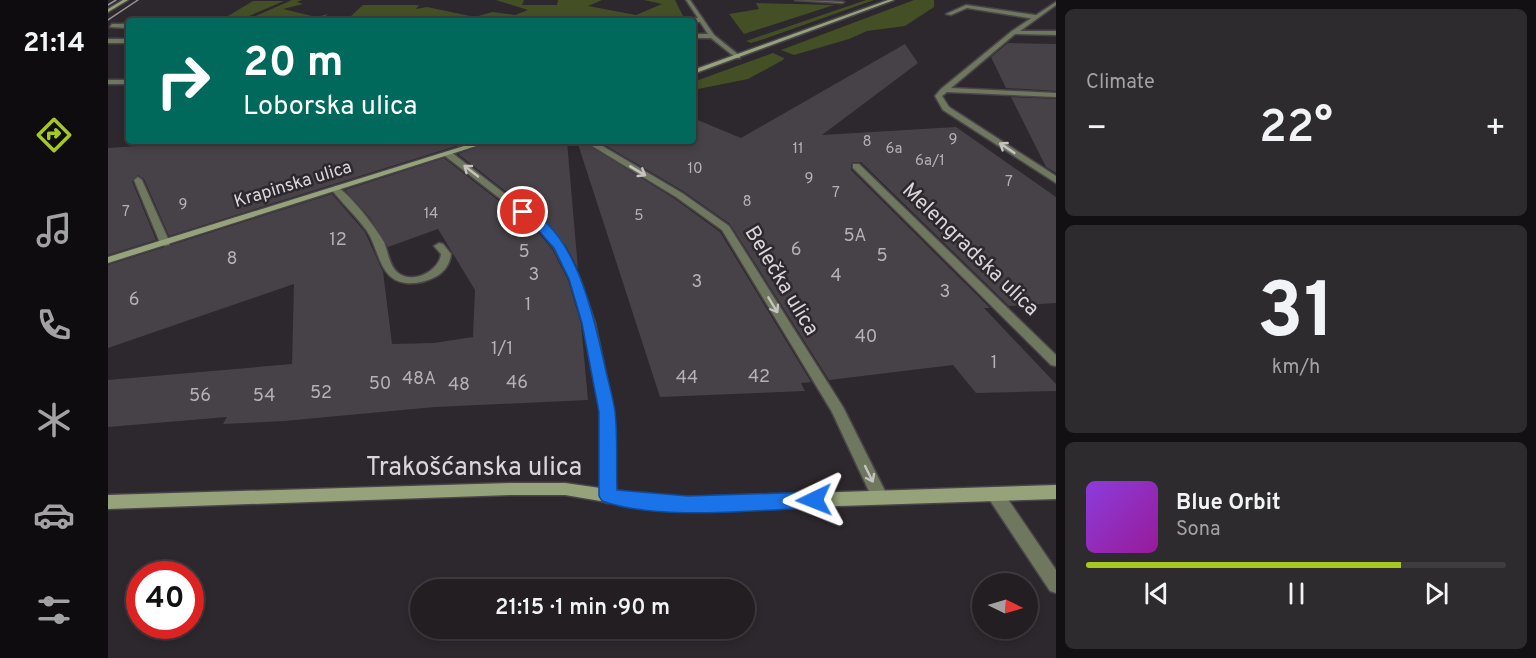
<!DOCTYPE html>
<html lang="en">
<head>
<meta charset="utf-8">
<style>
	body { margin:0; font-family:Overpass,sans-serif; background:#2e2b2f; color:#f1f3f6; height:100vh; display:flex; flex-direction:column; font-size:22px; white-space:nowrap }
	* { box-sizing:border-box; margin:0 }
	p { font-size:20px; color:#a2a2a5 }
	.icon { flex:none; width:33px; height:33px; fill:none; stroke:currentColor; stroke-width:2; stroke-linecap:round; stroke-linejoin:round }
	.map { position:relative; flex:1; overflow:hidden }
	.side { display:flex; flex-direction:column; gap:9px; padding:9px; background:#131013; width:480px }
	.side>* { flex:none }
	.top-card { position:absolute; left:18px; top:18px; width:570px; height:126px; border-radius:6px; box-shadow:0 3px 9px #0003,0 0 0 2px #3f3c40; background:#00695c; color:#fff; overflow:hidden }
	.needle { width:39px; rotate:95deg }
	.fabs { position:absolute; left:864px; top:573px; display:grid; gap:12px }
	.fabs a { display:grid; place-items:center; width:66px; height:66px; border-radius:50%; background:#221e22; box-shadow:0 3px 9px #0003,0 0 0 2px #3f3c40; font-size:30px }
	.speed { position:absolute; left:18px; top:561px; display:flex; gap:12px; font-size:30px; font-weight:700; text-align:center }
	.speed>* { display:grid; place-content:center; width:78px; height:78px; border-radius:50%; background:#221e22; box-shadow:0 3px 9px #0003,0 0 0 2px #3f3c40; line-height:1 }
	.speed .limit { border:9px solid #d22; background:#fff; color:#111 }
	.pin { position:absolute; display:grid; place-items:center; width:51px; height:51px; color:#fff; margin:-26px; border:3px solid #fff; border-radius:50%; box-shadow:0 2px 6px #0007 }
	.me { position:absolute; width:66px; margin:-33px; rotate:268deg; stroke-linejoin:round; filter:drop-shadow(0 0 4px #0008) }
	.turn { display:flex; align-items:center; gap:21px; height:126px; padding:0 18px; font-size:27px }
	.turn .icon { width:78px; height:78px; stroke-width:2.5 }
	.turn b { display:block; font-size:42px; line-height:51px }
	.big { font-size:45px; font-weight:600; line-height:1.1 }
	.side .widget { flex:1; display:flex; flex-direction:column; justify-content:center; gap:9px; min-width:0; padding:0 21px; border-radius:9px; background:#2e2b2f }
	.side .dial { align-items:center; gap:0 }
	.dial b { font-size:78px; line-height:1 }
	.song { display:flex; align-items:center; gap:18px }
	.cover { width:72px; height:72px; border-radius:9px; background:linear-gradient(135deg,hsl(270 70% 55%),hsl(300 70% 35%)) }
	.played { height:6px; border-radius:3px; background:linear-gradient(90deg,#a5c822 75%,#3f3c40 75%) }
	.keys { display:flex; justify-content:space-around; direction:ltr }
	.heat { display:flex; justify-content:space-between; align-items:center; font-size:33px; direction:ltr }
	.trip { position:absolute; left:302px; top:579px; width:345px; height:60px; border-radius:30px; background:#221e22; box-shadow:0 3px 9px #0003,0 0 0 2px #3f3c40; font-weight:600; line-height:60px; text-align:center }
	main { display:flex; flex:1; min-height:0 }
	.dock { display:flex; flex-direction:column; width:108px; justify-content:space-around; align-items:center; background:#0e0c0e; color:#a2a2a5 }
	.dock .icon { width:42px; height:42px }
	.dock .active { color:#a5c822 }
	.dock b { font-size:27px; color:#f1f3f6 }
	.map>svg:first-child { display:block }
</style>
</head>
<body>
<main>
<nav class="dock">
<b>21:14</b>
<svg class="icon active" aria-label="directions" viewBox="0 0 24 24"><path d="M12 3l9 9-9 9-9-9zM9 14v-3h6M13 9l2 2-2 2"/></svg>
<svg class="icon" aria-label="music" viewBox="0 0 24 24"><path d="M9 18V5l10-2v13"/><circle cx="6" cy="18" r="3"/><circle cx="16" cy="16" r="3"/></svg>
<svg class="icon" aria-label="phone" viewBox="0 0 24 24"><path d="M5 4h4l2 5-3 2q2 4 5 5l2-3 5 2v4C11 20 4 13 5 4z"/></svg>
<svg class="icon" aria-label="climate" viewBox="0 0 24 24"><path d="M12 3v18M4 7l16 10M4 17L20 7"/></svg>
<svg class="icon" aria-label="car" viewBox="0 0 24 24"><path d="M5 17H2v-5l4-1 3-4h7l3 4 3 1v5h-3M9 17h6M6 11h13"/><circle cx="7" cy="17" r="2"/><circle cx="17" cy="17" r="2"/></svg>
<svg class="icon" aria-label="filters" viewBox="0 0 24 24"><path d="M4 7h16M4 17h16"/><circle cx="9" cy="7" r="2"/><circle cx="15" cy="17" r="2"/></svg>
</nav>
<div class="map">
<svg width="948" height="658" viewBox="0 0 948 658">
	<rect width="100%" height="100%" fill="#2d282d"/>
	<g fill="#444f25">
		<path d="M184,0H194L189,2L195,4L175,9L208,17L220,14L212,21H21V24H12L23,19L143,18Z"/>
		<path d="M388,0H416L414,5H449L450,0H494L480,6L528,15L554,4L536,0H567L576,18L217,21L223,17L243,16L255,5H311L308,9L319,7L367,17L384,12L407,15L420,10Z"/>
		<path d="M758,0H766L656,39L643,43L638,41Z"/>
		<path d="M806,0H826V7L797,26L759,31L741,39L686,55L673,50Z"/>
		<path d="M145,1H176L141,16H120Z"/>
		<path d="M648,3L726,5L636,34L621,14L651,9Z"/>
		<path d="M665,53L676,58L675,60L640,79L585,90V82Z"/>
	</g>
	<g fill="#474247">
		<path d="M900,43L948,44V91L898,88L883,57Z"/>
		<path d="M797,44L810,63L714,135L848,127L948,197V303L901,306L753,162H745L743,164V170L882,308H876L948,384V391L868,393L845,365L721,380L622,224L575,191L490,141H585V118L633,138Z"/>
		<path d="M903,97L948,99V173L938,167Z"/>
		<path d="M104,141H364L61,236L36,179L30,175L24,181L48,240L0,255V148Z"/>
		<path d="M386,141H459L470,269L458,246L438,223L350,154Z"/>
		<path d="M469,141H474L567,199L612,232L703,382L693,383L697,391L552,397Z"/>
		<path d="M336,158L428,230L444,249L460,280L473,324L480,400L327,407L176,421L115,424L119,417L0,427V380L184,364L186,284L0,348V265L224,194L257,232L275,272L284,344L326,343L365,337L367,290L330,229L280,247L262,218L237,190Z"/>
	</g>
	<g fill="none" stroke-linecap="round" stroke-linejoin="round">
		<g stroke="#494449" stroke-width="3">
			<g id="lane">
				<path d="M858,5L927,15L930,17L927,19L859,8L843,15L838,14Z"/>
				<path d="M30,177L34,180L62,243L61,245L57,246L52,243L26,180Z"/>
				<path d="M227,186C241,192 268,228 276,242C280,251 281,265 289,272C303,285 331,272 333,254L326,246L331,243L335,244L343,254C342,265 335,274 325,278C317,282 306,284 298,283C271,280 271,249 259,231C248,216 234,203 223,189Z"/>
			</g>
		</g>
		<g stroke="#494449" stroke-width="3">
			<g id="street">
				<path d="M578,0H582L606,35L632,56V58H628L603,38H585V34H600L592,22L496,21L590,18Z"/>
				<path d="M687,0L736,2L734,3Z"/>
				<path d="M948,2V5L912,31H948V35L907,34L843,88L948,93V97L839,92L834,96L841,107L948,176V183L835,110L827,96L833,89L904,31Z"/>
				<path d="M4,24H21V28L2,27Z"/>
				<rect x="0" y="39" width="21" height="4"/>
				<rect x="0" y="80" width="21" height="4"/>
				<path d="M476,141H486L574,193L621,226L735,407L780,497L778,502L772,504L766,502L724,412L614,230L568,197Z"/>
				<path d="M337,152H343L436,224L456,247L472,279L487,323L506,412L508,496L506,501L500,503L494,501L492,496V412L475,323L462,279L446,248L430,228L337,156Z"/>
				<path d="M745,164H751L948,355V366L943,365L745,168Z"/>
				<path d="M887,487L893,489L948,570V593L942,591L881,499L879,494L881,489Z"/>
			</g>
		</g>
		<g stroke="#494449" stroke-width="3">
			<g id="secondary">
				<path d="M15,0H20L0,12V9Z"/>
				<path d="M780,0H786L585,74V70Z"/>
				<path d="M372,141H384L0,263V257Z"/>
				<path d="M402,483H457L534,494L580,497L948,485V499L580,511L534,508L457,495H402L0,509V495Z"/>
			</g>
		</g>
		<use href="#lane" fill="#6f775e" fill-rule="evenodd"/>
		<use href="#street" fill="#6f775e" fill-rule="evenodd"/>
		<use href="#secondary" fill="#96a37a" fill-rule="evenodd"/>
		<g stroke="#969296" stroke-width="1.5">
			<path d="M0,5L8,0"/>
			<path d="M0,20L30,0"/>
		</g>
	</g>
	<defs><path id="oneway-shaft" d="M-6 0H5M1.5-3L5.5 0L1.5 3" fill="none" stroke-width="1.6" stroke-linecap="round" stroke-linejoin="round" transform="scale(1.5)"/></defs>
	<g stroke="#c4c3c0">
		<use href="#oneway-shaft" transform="translate(899 148) rotate(-146)"/>
		<use href="#oneway-shaft" transform="translate(363 171) rotate(-142)"/>
		<use href="#oneway-shaft" transform="translate(530 171) rotate(31)"/>
		<use href="#oneway-shaft" transform="translate(665 305) rotate(59)"/>
		<use href="#oneway-shaft" transform="translate(761 474) rotate(64)"/>
	</g>
	<path fill="#1a73e8" stroke="#114b97" stroke-width="1.5" d="M415,209C467,225 487,321 497,367C500,381 505,397 507,412C510,437 508,464 509,490L580,496L706,492L712,495L715,500L712,505L706,508C646,510 549,521 494,501L491,496V412L474,323L461,279L446,248L429,229L411,215V210Z"/>
	<g text-anchor="middle" dominant-baseline="central" stroke-width="5" stroke-linejoin="round" paint-order="stroke">
		<g font-size="15" fill="#b4b1b4">
			<text x="845" y="140">9</text>
			<text x="759" y="142">8</text>
			<text x="690" y="149">11</text>
			<text x="786" y="149">6a</text>
			<text x="822" y="161">6a/1</text>
			<text x="587" y="169">10</text>
			<text x="701" y="179">9</text>
			<text x="901" y="182">7</text>
			<text x="728" y="193">7</text>
			<text x="639" y="202">8</text>
			<text x="75" y="205">9</text>
			<text x="18" y="212">7</text>
			<text x="323" y="214">14</text>
			<text x="531" y="216">5</text>
		</g>
		<g font-size="18" fill="#d9d6d9" stroke="#2d282d">
			<text transform="translate(185 185) rotate(-17)">Krapinska ulica</text>
		</g>
		<g font-size="18" fill="#b4b1b4">
			<text x="747" y="236">5A</text>
			<text x="230" y="240">12</text>
			<text x="688" y="250">6</text>
			<text x="416" y="252">5</text>
			<text x="774" y="256">5</text>
			<text x="124" y="259">8</text>
			<text x="426" y="275">3</text>
			<text x="728" y="276">4</text>
			<text x="589" y="282">3</text>
			<text x="837" y="292">3</text>
			<text x="26" y="300">6</text>
			<text x="420" y="305">1</text>
			<text x="758" y="337">40</text>
			<text x="394" y="349">1/1</text>
			<text x="886" y="363">1</text>
			<text x="651" y="377">42</text>
			<text x="579" y="378">44</text>
			<text x="311" y="379">48A</text>
			<text x="409" y="383">46</text>
			<text x="272" y="384">50</text>
			<text x="351" y="385">48</text>
			<text x="213" y="393">52</text>
			<text x="92" y="396">56</text>
			<text x="156" y="396">54</text>
		</g>
		<g font-size="21" fill="#d9d6d9" stroke="#2d282d">
			<text transform="translate(862 250) rotate(44)">Melengradska ulica</text>
			<text transform="translate(673 281) rotate(59)">Belečka ulica</text>
		</g>
		<g font-size="26" fill="#d9d6d9" stroke="#2d282d">
			<text x="366" y="468">Trakošćanska ulica</text>
		</g>
	</g>
</svg>
<div class="fabs">
<a><svg class="needle" viewBox="-14 -14 28 28"><path d="M0-13l5 13h-10z" fill="#e53935"/><path d="M0 13l5-13h-10z" fill="#a2a2a5"/></svg></a>
</div>
<div class="speed"><div class="limit">40</div></div>
<div class="pin" style="left:415px;top:212px;background:#d93025"><svg class="icon" aria-label="arrive" viewBox="0 0 24 24"><path d="M6 21V4h12l-3 4 3 4H6"/></svg></div>
<svg class="me" style="left:706px;top:500px" viewBox="-20 -20 40 40"><path d="M0-17L14 15 0 8-14 15z" fill="#1a73e8" stroke="#fff" stroke-width="4"/></svg>
<div class="trip">21:15 · 1 min · 90 m</div>
<div class="top-card">
<div class="turn"><svg class="icon" aria-label="right" viewBox="0 0 24 24"><path d="M7 20v-9h11M14 6l5 5-5 5"/></svg><div><b>20 m</b>Loborska ulica</div></div>
</div>
</div>
<section class="side">
<div class="widget"><p>Climate</p>
<div class="heat"><a>−</a><b class="big">22°</b><a>+</a></div>
</div>
<div class="widget dial"><b>31</b><p>km/h</p></div>
<div class="widget">
<div class="song"><i class="cover"></i><div><b>Blue Orbit</b><p>Sona</p></div></div>
<div class="played"></div>
<div class="keys"><svg class="icon" aria-label="previous" viewBox="0 0 24 24"><path d="M18 5L8 12l10 7zM5 5v14"/></svg><svg class="icon" aria-label="pause" viewBox="0 0 24 24"><path d="M8 5v14M16 5v14"/></svg><svg class="icon" aria-label="next" viewBox="0 0 24 24"><path d="M6 5l10 7-10 7zM19 5v14"/></svg></div>
</div>
</section>
</main>
</body>
</html>
